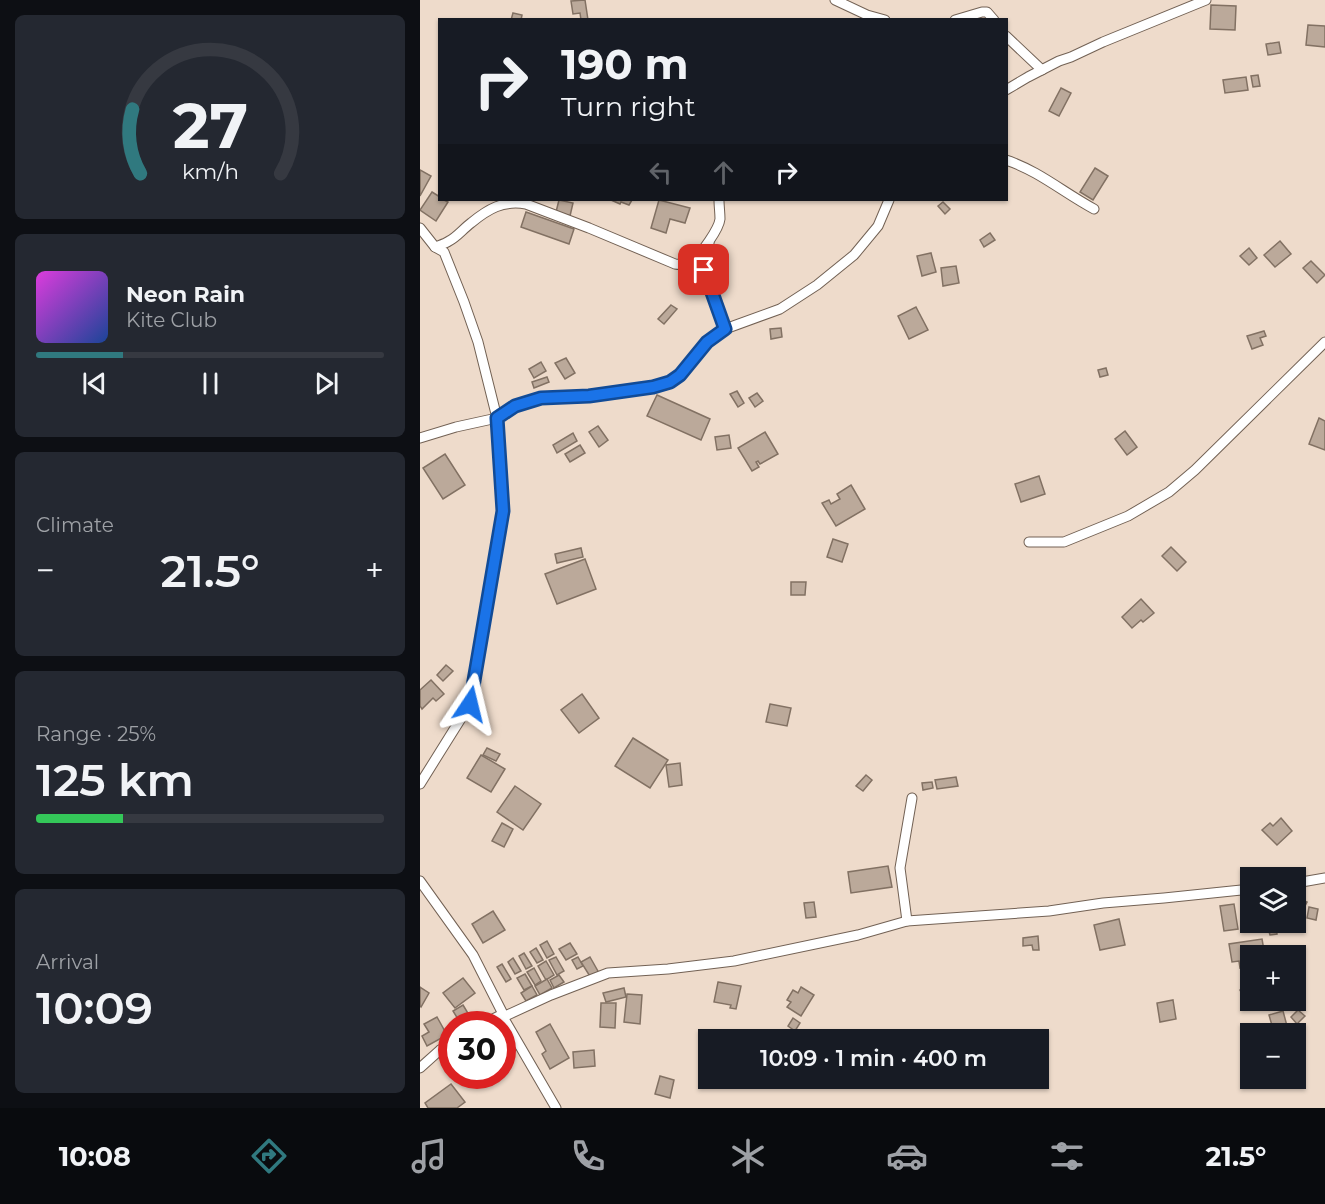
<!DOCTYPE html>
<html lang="en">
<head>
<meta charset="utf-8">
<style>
	body { margin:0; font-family:Montserrat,sans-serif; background:#242831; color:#f1f3f6; height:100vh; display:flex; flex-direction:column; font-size:22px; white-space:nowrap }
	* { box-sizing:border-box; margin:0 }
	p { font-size:20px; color:#9ea1a6 }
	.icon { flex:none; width:33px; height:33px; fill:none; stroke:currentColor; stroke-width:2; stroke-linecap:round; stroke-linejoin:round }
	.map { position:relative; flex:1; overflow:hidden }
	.details { display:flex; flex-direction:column; gap:15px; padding:15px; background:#0d0f14; width:420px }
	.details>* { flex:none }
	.guide { position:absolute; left:18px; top:18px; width:570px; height:183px; border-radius:0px; box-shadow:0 2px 4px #0004; background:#171b24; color:#f1f3f6; overflow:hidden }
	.buttons { position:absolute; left:820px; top:867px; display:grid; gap:12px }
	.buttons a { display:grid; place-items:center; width:66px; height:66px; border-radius:0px; background:#171b24; box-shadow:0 2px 4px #0004; font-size:30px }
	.speed { position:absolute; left:18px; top:1011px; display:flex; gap:12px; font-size:30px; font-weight:700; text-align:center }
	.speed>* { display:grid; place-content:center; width:78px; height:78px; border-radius:50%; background:#171b24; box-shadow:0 2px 4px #0004; line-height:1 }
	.speed .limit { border:9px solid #d22; background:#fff; color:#111 }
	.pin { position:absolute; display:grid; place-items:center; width:51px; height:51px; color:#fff; margin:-26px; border-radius:12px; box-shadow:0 3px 9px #0006 }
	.me { position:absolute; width:66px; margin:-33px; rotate:10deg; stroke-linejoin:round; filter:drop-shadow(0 0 4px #0008) }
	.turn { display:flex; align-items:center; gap:21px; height:126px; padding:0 24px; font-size:27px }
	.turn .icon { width:78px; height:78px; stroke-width:2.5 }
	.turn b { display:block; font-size:42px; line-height:51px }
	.lanes { display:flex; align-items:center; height:57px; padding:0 24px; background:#0003; justify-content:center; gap:30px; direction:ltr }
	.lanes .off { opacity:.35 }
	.big { font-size:45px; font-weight:600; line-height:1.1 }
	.details .card { flex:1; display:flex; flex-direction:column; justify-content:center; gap:9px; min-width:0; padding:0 21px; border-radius:9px; background:#242831 }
	.details .dial { align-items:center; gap:0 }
	.dial svg { height:156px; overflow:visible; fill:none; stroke:#363941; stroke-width:7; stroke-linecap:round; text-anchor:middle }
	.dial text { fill:#f1f3f6; stroke:none }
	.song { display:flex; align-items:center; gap:18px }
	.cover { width:72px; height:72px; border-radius:9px; background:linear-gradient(135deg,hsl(300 70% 55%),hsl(220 70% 35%)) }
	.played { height:6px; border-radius:3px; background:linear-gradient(90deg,#30797f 25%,#363941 25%) }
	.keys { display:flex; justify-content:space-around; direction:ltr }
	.heat { display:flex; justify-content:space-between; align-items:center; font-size:33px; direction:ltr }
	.charge { height:9px; border-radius:4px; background:linear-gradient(90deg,#34c759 25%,#363941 0) }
	.trip { position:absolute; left:278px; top:1029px; width:351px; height:60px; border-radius:0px; background:#171b24; box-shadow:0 2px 4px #0004; font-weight:600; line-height:60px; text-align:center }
	.menu { display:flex; height:96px; justify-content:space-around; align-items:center; background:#090b0e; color:#9ea1a6 }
	.menu .icon { width:42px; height:42px }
	.menu .current { color:#30797f }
	.menu b { font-size:27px; color:#f1f3f6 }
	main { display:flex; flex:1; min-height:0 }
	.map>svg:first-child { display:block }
</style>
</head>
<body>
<main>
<section class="details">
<div class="card dial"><svg viewBox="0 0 100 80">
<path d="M14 69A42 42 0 1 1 86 69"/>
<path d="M14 69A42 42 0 0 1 10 36" stroke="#30797f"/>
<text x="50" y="56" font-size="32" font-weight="700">27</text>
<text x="50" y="72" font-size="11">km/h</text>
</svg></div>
<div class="card">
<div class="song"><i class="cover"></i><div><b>Neon Rain</b><p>Kite Club</p></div></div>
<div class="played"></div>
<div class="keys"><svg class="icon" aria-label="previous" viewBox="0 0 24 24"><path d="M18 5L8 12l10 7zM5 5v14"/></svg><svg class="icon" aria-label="pause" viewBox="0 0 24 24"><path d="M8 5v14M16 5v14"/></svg><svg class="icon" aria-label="next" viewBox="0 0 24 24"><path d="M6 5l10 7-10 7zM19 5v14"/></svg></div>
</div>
<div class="card"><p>Climate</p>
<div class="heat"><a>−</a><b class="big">21.5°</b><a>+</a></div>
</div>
<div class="card"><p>Range · 25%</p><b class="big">125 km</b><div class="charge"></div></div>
<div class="card"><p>Arrival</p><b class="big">10:09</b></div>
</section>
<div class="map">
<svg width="905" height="1108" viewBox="0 0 905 1108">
	<rect width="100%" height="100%" fill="#eedbcb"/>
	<g fill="#bba99a" stroke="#827163" stroke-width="1.5">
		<path d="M165,0L168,20H161L160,13L153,14L151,1Z"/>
		<path d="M791,5L816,6L815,30L790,29Z"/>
		<path d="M93,13L102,15L101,20H91Z"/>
		<path d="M888,25L905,26V47L886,45Z"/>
		<path d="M859,42L861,53L848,55L846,44Z"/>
		<path d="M838,75L840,86L833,87L831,76Z"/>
		<path d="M826,77L828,90L805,93L803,80Z"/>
		<path d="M641,88L651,93L639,116L629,111Z"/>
		<path d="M675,168L688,176L673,200L660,192Z"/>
		<path d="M0,170L11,176L0,196Z"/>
		<path d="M12,192L20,197V200H24L28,202L16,221L0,210Z"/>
		<path d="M139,200L153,203L150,216L136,212Z"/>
		<path d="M191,200H212L209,205L201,202L200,204Z"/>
		<path d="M239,200L270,208L265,223L250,219L246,233L231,228Z"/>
		<path d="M523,202L530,209L525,214L518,206Z"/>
		<path d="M106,212L154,229L149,244L101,227Z"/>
		<path d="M570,233L575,240L564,247L560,240Z"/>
		<path d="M860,241L871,254L855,267L844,255Z"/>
		<path d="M829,248L837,258L829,265L820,256Z"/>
		<path d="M511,253L516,272L502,276L497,256Z"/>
		<path d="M891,261L905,275L897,283L883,268Z"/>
		<path d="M536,266L539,283L523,286L521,268Z"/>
		<path d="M251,305L257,309L244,324L238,319Z"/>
		<path d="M496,307L508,330L489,339L478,316Z"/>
		<path d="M361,328L362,337L351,339L350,329Z"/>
		<path d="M844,331L846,336L840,338L843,345L832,349L827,336Z"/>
		<path d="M146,358L155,373L145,379L135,363Z"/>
		<path d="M121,362L126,371L114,378L109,369Z"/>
		<path d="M686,368L688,375L680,377L678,370Z"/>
		<path d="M127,377L129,382L114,388L112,382Z"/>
		<path d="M317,391L324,403L318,407L310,394Z"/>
		<path d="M337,393L343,401L335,407L329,398Z"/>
		<path d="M237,395L290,419L281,440L227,416Z"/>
		<path d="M899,418L905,421V450L889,444Z"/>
		<path d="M178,426L188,440L179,447L169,432Z"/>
		<path d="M705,431L717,447L707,455L695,439Z"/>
		<path d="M345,432L358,454L340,464L338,461L336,462L339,467L332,471L318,448Z"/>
		<path d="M153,433L157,441L137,453L133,445Z"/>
		<path d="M309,435L311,448L297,450L295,437Z"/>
		<path d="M160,445L165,453L150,462L145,454Z"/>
		<path d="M25,454L45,485L23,499L3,468Z"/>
		<path d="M619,476L625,494L601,502L595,484Z"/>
		<path d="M431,485L445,509L416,526L402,503L409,500L411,504L420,499L417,494Z"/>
		<path d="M413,539L428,544L422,562L407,557Z"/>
		<path d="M751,547L766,562L757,571L742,556Z"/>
		<path d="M161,548L163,557L137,563L135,554Z"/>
		<path d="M165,559L176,589L137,604L125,574Z"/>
		<path d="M371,582H386L385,595H371Z"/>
		<path d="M721,599L734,613L723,622L721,620L712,628L702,617Z"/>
		<path d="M26,665L33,671L23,681L17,675Z"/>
		<path d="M11,680L24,694L16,701L13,698L2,709L0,706V690Z"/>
		<path d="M162,694L179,718L159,733L141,710Z"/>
		<path d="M350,704L371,708L367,726L346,722Z"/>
		<path d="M213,738L248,760L230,788L195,766Z"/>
		<path d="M67,748L80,754L76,761L63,755Z"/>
		<path d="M61,755L85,769L71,792L47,778Z"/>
		<path d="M260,763L262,785L249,787L246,765Z"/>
		<path d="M446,775L452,780L443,791L436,786Z"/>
		<path d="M536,777L538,786L517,789L515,780Z"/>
		<path d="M512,782L513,788L503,790L502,783Z"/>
		<path d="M95,786L121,804L103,830L77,812Z"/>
		<path d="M861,818L872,831L857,845L842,830L850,823L853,826Z"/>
		<path d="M82,823L93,829L84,847L72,841Z"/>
		<path d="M468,866L472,887L431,893L428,872Z"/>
		<path d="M876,897L887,902L878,919L876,917Z"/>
		<path d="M394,902L396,917L386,918L384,903Z"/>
		<path d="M814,904L818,929L804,931L800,906Z"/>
		<path d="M889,907L898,909L896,920L887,918Z"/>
		<path d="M73,911L85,930L63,943L52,924Z"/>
		<path d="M699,919L705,945L680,950L674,925Z"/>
		<path d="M856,927L857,934L850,935L848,928Z"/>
		<path d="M618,936L619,950H613L612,945L603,946V938Z"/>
		<path d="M842,939L845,956H831V966L820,968L819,961L812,962L809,944Z"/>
		<path d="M127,941L134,954L127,958L120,945Z"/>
		<path d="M150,943L157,954L146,960L139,949Z"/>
		<path d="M116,948L123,960L117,963L110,952Z"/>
		<path d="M104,953L112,966L106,969L99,956Z"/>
		<path d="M136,957L144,971L137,975L129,960Z"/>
		<path d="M158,957L163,966L157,969L152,960Z"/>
		<path d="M170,957L179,973L171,978L161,962Z"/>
		<path d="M93,958L101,971L95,974L88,962Z"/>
		<path d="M126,961L134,975L126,980L118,966Z"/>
		<path d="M82,964L91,979L86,982L77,967Z"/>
		<path d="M114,968L121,981L115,985L107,972Z"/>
		<path d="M105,974L112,986L104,990L97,978Z"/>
		<path d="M139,975L144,982L134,988L130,980Z"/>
		<path d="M43,978L55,993L35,1008L23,993Z"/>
		<path d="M127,979L132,988L120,995L115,986Z"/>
		<path d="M298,982L321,986L316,1009L310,1008L311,1005L294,1002Z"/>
		<path d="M831,983V993L824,998L820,990Z"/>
		<path d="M112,986L117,995L106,1001L101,993Z"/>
		<path d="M0,987L9,993L1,1007L0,1006Z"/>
		<path d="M381,987L394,995L381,1016L367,1007L371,1002L367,1000L373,990L378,993Z"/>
		<path d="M204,988L206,997L186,1002L183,993Z"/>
		<path d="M207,994L222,995L220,1024L204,1022Z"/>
		<path d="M753,1000L756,1019L740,1022L737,1003Z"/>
		<path d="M181,1003H196L195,1028L180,1027Z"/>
		<path d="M43,1005L52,1020L44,1024H41L33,1011Z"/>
		<path d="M878,1010L885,1016L877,1024L871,1017Z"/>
		<path d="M863,1011L867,1026L853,1029L849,1015Z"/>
		<path d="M17,1017L27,1035L7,1046L2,1036L9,1032L4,1024Z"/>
		<path d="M373,1018L380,1023L375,1031L368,1026Z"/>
		<path d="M130,1024L149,1058L130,1069L122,1054L126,1051L116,1032Z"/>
		<path d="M174,1050L175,1066L154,1068L153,1052Z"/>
		<path d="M240,1076L254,1080L250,1098L235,1094Z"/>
		<path d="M31,1084L45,1102L37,1108H8L5,1103Z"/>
	</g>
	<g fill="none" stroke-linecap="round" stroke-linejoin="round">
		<g stroke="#726154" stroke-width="11">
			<g id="minor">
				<path d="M415,0L447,15L465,20"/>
				<path d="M535,20L562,12H567L574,20"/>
				<path d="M586,36L622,70"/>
				<path d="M586,90L608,77L639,61L651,57L683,42L786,0"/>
				<path d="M586,160C619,171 644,193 674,209"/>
				<path d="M0,228L15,247L24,252L44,302L58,342L77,418L83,511L50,704L0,784"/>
				<path d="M289,243L284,270L305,329"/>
				<path d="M15,247C20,245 25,244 29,241C37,237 43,229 51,223C68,209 83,200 106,204L169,228L255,264C261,265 268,264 273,260C281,254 299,229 300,219C300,213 299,206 299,200"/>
				<path d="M0,438L36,427L77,418L95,406L121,398L169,396L233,387L250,382L260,375L287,342L305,329L360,309L397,285L434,255L458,226L469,200"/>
				<path d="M609,542H644L708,516L749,492L775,470L905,342"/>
				<path d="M0,881L53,955L83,1014V1017L136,1108"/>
				<path d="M876,883L905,878"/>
				<path d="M487,921L480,868L492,798"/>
				<path d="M83,1017L131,995L188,973L248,969L314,961L438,935L487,921L629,911L683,903L744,898L831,889"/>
				<path d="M63,1024L83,1014"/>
				<path d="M0,1068L20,1050L32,1043"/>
			</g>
		</g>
		<use href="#minor" stroke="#fff" stroke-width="9"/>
	</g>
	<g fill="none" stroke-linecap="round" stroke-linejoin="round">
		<g stroke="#114b97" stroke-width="15">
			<path id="route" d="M50,704L83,511L77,418L95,406L121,398L169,396L233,387L250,382L260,375L287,342L305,329L284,270"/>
		</g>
		<use href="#route" stroke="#1a73e8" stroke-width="10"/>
	</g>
</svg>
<div class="buttons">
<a><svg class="icon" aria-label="layers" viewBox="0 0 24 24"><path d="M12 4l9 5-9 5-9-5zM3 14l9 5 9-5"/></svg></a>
<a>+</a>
<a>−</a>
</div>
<div class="speed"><div class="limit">30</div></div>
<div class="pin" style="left:284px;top:270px;background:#d93025"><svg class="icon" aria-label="arrive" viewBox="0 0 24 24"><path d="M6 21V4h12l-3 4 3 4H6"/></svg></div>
<svg class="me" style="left:50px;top:704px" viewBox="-20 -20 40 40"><path d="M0-17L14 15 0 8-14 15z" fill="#1a73e8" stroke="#fff" stroke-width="4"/></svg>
<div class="trip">10:09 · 1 min · 400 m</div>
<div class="guide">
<div class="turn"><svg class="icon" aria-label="right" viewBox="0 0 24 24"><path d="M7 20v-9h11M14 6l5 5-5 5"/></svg><div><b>190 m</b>Turn right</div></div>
<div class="lanes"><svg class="icon off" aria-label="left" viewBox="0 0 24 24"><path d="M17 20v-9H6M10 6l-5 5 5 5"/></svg><svg class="icon off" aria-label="ahead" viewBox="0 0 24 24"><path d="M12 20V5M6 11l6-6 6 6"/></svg><svg class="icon" aria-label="right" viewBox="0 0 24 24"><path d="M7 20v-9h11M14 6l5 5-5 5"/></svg></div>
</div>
</div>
</main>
<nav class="menu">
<b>10:08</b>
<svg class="icon current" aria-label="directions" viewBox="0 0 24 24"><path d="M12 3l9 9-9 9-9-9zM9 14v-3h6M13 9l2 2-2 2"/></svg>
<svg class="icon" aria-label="music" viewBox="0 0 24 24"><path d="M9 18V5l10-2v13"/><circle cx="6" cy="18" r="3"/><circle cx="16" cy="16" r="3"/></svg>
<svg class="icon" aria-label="phone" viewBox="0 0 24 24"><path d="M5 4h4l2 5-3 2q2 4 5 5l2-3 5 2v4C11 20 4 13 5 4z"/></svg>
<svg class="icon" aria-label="climate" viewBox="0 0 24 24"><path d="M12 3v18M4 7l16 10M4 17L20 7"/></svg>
<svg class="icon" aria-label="car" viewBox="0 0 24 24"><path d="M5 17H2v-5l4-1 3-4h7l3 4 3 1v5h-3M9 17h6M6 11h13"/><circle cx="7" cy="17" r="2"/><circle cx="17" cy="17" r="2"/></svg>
<svg class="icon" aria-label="filters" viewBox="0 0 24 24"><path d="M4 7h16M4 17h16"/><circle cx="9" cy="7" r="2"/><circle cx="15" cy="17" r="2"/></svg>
<b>21.5°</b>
</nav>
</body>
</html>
